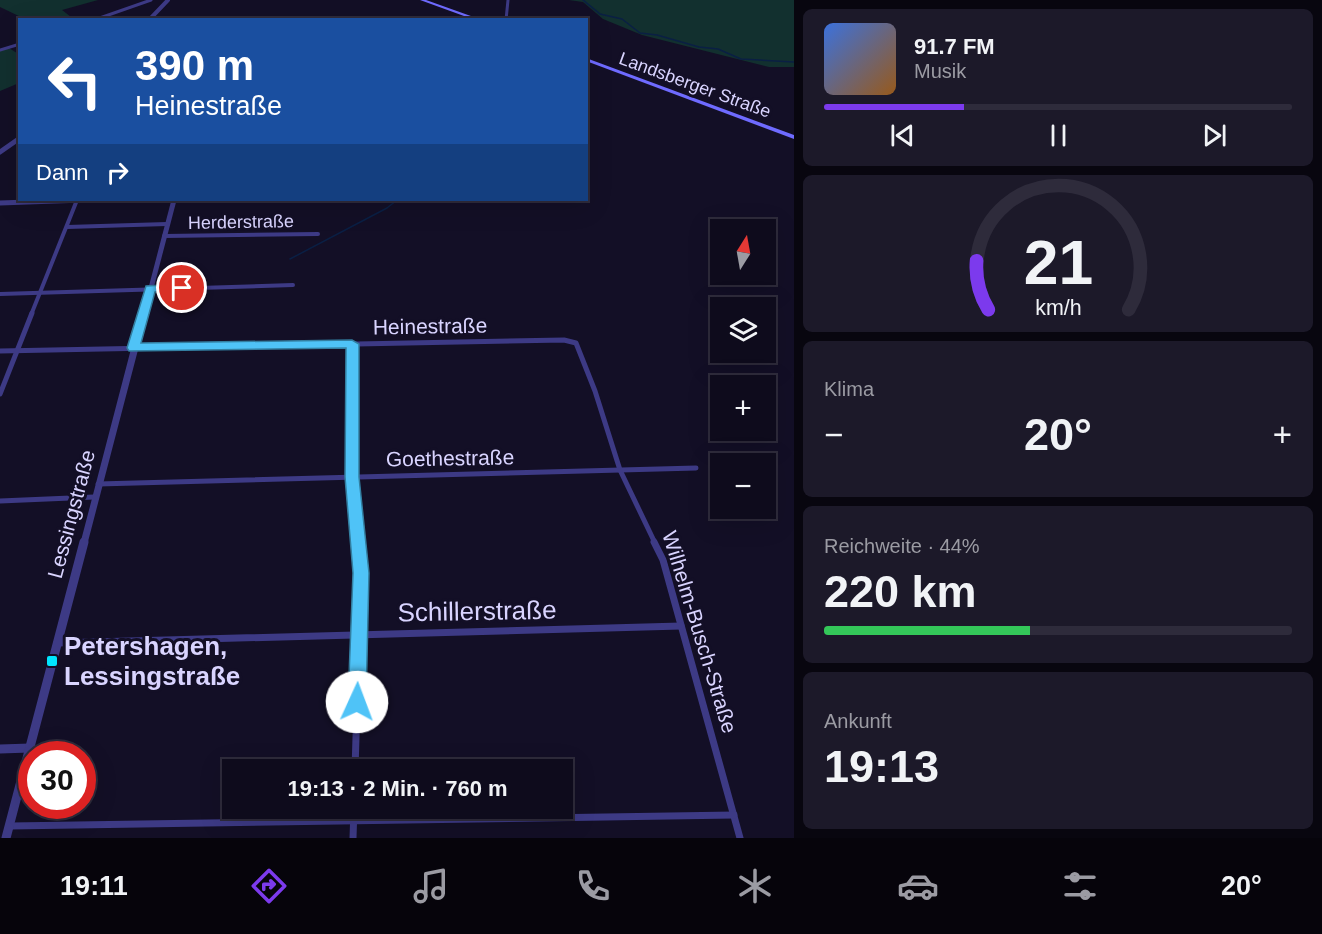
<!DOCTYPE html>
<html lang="de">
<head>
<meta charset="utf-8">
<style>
	body { margin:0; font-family:Helvetica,sans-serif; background:#1c1929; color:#f1f3f6; height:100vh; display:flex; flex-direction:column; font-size:22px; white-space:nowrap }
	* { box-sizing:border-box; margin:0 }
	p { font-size:20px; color:#9b9ba3 }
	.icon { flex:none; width:33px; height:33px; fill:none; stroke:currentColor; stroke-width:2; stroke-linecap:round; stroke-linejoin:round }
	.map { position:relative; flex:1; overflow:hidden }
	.side { display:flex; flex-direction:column; gap:9px; padding:9px; background:#08060f; width:528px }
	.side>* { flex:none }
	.guide { position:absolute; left:18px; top:18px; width:570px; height:183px; border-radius:0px; box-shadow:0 6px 24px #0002,0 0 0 2px #2e2b3b; background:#1a4fa0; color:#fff; overflow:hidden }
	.needle { width:39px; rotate:11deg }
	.buttons { position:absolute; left:710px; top:219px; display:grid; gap:12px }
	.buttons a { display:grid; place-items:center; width:66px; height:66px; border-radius:0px; background:#0e0b1c; box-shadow:0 6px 24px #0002,0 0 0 2px #2e2b3b; font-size:30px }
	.speed { position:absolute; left:18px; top:741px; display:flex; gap:12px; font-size:30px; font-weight:700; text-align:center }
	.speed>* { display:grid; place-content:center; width:78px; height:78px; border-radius:50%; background:#0e0b1c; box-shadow:0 6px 24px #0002,0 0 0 2px #2e2b3b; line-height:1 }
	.speed .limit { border:9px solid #d22; background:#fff; color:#111 }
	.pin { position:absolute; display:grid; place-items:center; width:51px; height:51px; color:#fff; margin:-26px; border:3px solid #fff; border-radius:50%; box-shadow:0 2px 6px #0007 }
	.me { position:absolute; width:66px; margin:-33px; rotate:2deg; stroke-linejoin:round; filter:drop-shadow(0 0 4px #0008) }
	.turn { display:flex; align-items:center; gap:21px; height:126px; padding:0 18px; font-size:27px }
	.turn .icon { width:78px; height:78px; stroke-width:2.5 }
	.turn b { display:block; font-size:42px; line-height:51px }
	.then { display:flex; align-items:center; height:57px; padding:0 18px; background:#0003; gap:12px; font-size:22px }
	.big { font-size:45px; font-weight:700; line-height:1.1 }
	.side .widget { flex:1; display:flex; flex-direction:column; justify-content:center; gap:9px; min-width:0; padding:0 21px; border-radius:9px; background:#1c1929 }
	.side .dial { align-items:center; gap:0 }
	.dial svg { height:156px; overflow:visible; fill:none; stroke:#2e2b3b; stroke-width:7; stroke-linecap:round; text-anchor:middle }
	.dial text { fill:#f1f3f6; stroke:none }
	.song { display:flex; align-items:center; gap:18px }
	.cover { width:72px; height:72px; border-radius:9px; background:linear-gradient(135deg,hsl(220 70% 55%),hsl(30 70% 35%)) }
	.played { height:6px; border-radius:3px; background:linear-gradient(90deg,#7c3aed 30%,#2e2b3b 30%) }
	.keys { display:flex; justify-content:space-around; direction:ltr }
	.heat { display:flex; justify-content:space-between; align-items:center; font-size:33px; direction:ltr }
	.charge { height:9px; border-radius:4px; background:linear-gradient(90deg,#34c759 44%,#2e2b3b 0) }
	.trip { position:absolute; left:222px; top:759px; width:351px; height:60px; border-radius:0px; background:#0e0b1c; box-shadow:0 6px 24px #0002,0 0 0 2px #2e2b3b; font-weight:700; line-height:60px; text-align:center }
	.menu { display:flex; height:96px; justify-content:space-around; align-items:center; background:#06040b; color:#9b9ba3 }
	.menu .icon { width:42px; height:42px }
	.menu .active { color:#7c3aed }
	.menu b { font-size:27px; color:#f1f3f6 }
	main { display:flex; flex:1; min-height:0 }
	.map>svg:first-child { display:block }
</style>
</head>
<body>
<main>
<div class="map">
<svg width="794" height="838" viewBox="0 0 794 838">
	<rect width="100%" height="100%" fill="#130f26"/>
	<g fill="#12302f">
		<path d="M0,0H98L62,10L71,17L63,19H25L0,7Z"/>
		<path d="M569,0H794V67H769L642,35L603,19L583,2Z"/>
		<path d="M9,48L20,55L19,83L0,91V51Z"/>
	</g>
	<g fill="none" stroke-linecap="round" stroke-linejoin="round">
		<g stroke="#0a1f44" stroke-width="1.5">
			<path d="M583,0L600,14L622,19L640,33L657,35L699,47L718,49L741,59L794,62"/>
			<path d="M290,259L387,208L397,200"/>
		</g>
		<g stroke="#3d3a85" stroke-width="3">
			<path d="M94,20L151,0"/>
			<path d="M506,20L508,0"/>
			<path d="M0,50L20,44"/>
		</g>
		<g stroke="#3d3a85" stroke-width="4">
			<path d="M67,227L167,224"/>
			<path d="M164,236L318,234"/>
			<path d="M0,294L293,285"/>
			<path d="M31,315L77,200"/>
		</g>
		<g stroke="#3d3a85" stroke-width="5">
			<path d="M353,344L352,477L358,543"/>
			<path d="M0,351L564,340L576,343L595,391L620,470L655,543"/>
			<path d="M0,394L32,313"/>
			<path d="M98,484L696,468"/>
			<path d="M0,501L94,497"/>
		</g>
		<g stroke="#3d3a85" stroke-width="7">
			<path d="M654,542L663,560L740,838"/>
			<path d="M57,643L681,626"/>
			<path d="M355,770L361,573L358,542"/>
			<path d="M10,826L734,815"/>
			<path d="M353,838L354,808"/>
		</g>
		<path stroke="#3d3a85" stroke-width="4" d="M149,20L168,0"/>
		<g stroke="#3d3a85" stroke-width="5">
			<path d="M0,152L20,138"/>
			<path d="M0,203L84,200"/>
			<path d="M144,315L174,200"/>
		</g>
		<path stroke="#3d3a85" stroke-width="7" d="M84,543L144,313"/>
		<g stroke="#3d3a85" stroke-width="9">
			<path d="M0,749L30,748"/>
			<path d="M6,838L84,542"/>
		</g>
		<g fill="#6f6bff" fill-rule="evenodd">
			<path d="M420,0H426L482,20H475Z"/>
			<path d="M586,58L794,135V139L586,61Z"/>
		</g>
	</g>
	<path fill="#4fc3f7" stroke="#337fa1" stroke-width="1.5" d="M182,284L186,285V290L155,292L141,343L352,340L359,344V477L369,573L366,702L363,708L357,711L351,708L348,702L353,573L345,477L346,348L129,351L127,348L146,286Z"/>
	<rect fill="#00e5ff" stroke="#130f26" stroke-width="2" x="46" y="655" width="12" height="12" rx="3"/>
	<g text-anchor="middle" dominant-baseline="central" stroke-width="6" stroke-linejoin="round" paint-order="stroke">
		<g font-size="18" fill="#d9d4ff" stroke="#130f26">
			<text transform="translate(695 85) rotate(20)">Landsberger Straße</text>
			<text transform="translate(241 222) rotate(-1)">Herderstraße</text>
		</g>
		<g font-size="21" fill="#d9d4ff" stroke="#130f26">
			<text transform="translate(430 326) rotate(-1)">Heinestraße</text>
			<text transform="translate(450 458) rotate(-1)">Goethestraße</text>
			<text transform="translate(71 514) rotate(-75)">Lessingstraße</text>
			<text transform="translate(700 632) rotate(73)">Wilhelm-Busch-Straße</text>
		</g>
		<g font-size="26" fill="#d9d4ff" stroke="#130f26">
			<text transform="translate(477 611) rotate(-1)">Schillerstraße</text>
		</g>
		<g font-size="26" font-weight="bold" fill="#d9d4ff" stroke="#130f26" text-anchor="start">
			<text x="64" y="646">Petershagen,<tspan x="64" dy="30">Lessingstraße</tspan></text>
		</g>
	</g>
</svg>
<div class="buttons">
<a><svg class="needle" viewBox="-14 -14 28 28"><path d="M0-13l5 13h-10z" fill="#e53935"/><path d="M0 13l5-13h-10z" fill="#9b9ba3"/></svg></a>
<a><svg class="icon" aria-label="layers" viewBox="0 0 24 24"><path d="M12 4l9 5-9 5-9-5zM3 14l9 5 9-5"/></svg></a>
<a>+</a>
<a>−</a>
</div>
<div class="speed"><div class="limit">30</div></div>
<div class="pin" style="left:182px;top:288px;background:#d93025"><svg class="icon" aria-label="arrive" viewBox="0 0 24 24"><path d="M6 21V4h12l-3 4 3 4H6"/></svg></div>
<svg class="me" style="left:357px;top:702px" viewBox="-20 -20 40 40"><circle r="19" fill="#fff"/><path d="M0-13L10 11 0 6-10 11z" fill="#4fc3f7"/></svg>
<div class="trip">19:13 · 2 Min. · 760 m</div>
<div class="guide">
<div class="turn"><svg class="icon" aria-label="left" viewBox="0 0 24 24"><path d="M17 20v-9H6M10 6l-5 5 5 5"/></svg><div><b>390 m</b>Heinestraße</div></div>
<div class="then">Dann<svg class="icon" aria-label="right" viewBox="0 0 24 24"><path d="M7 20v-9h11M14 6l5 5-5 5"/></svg></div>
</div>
</div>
<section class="side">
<div class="widget">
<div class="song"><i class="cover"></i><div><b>91.7 FM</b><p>Musik</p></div></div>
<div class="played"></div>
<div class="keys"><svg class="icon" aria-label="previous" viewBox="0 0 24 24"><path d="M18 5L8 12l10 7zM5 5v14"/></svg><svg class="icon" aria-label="pause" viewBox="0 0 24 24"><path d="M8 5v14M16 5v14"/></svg><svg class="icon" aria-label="next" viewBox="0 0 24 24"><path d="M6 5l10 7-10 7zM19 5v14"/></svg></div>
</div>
<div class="widget dial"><svg viewBox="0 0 100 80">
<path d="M14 69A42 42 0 1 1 86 69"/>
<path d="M14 69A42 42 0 0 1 8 44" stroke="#7c3aed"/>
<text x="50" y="56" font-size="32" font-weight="700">21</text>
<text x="50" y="72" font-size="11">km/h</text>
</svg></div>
<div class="widget"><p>Klima</p>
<div class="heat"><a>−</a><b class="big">20°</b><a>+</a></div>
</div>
<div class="widget"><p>Reichweite · 44%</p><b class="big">220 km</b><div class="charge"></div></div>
<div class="widget"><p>Ankunft</p><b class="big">19:13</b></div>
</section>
</main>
<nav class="menu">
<b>19:11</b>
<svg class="icon active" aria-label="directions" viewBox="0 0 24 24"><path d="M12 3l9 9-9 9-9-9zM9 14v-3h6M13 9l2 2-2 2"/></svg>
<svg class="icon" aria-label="music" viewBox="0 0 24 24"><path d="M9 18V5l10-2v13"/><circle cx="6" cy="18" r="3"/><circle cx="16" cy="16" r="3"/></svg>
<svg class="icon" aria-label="phone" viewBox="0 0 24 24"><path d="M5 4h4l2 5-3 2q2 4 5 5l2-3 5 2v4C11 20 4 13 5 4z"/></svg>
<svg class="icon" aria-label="climate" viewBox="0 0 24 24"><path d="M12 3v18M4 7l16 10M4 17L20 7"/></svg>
<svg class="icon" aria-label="car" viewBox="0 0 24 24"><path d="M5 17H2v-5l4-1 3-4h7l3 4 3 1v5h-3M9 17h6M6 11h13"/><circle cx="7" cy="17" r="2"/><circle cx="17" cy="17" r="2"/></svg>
<svg class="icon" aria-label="filters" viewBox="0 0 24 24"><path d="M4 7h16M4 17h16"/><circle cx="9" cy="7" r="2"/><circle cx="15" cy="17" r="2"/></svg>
<b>20°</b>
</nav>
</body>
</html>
